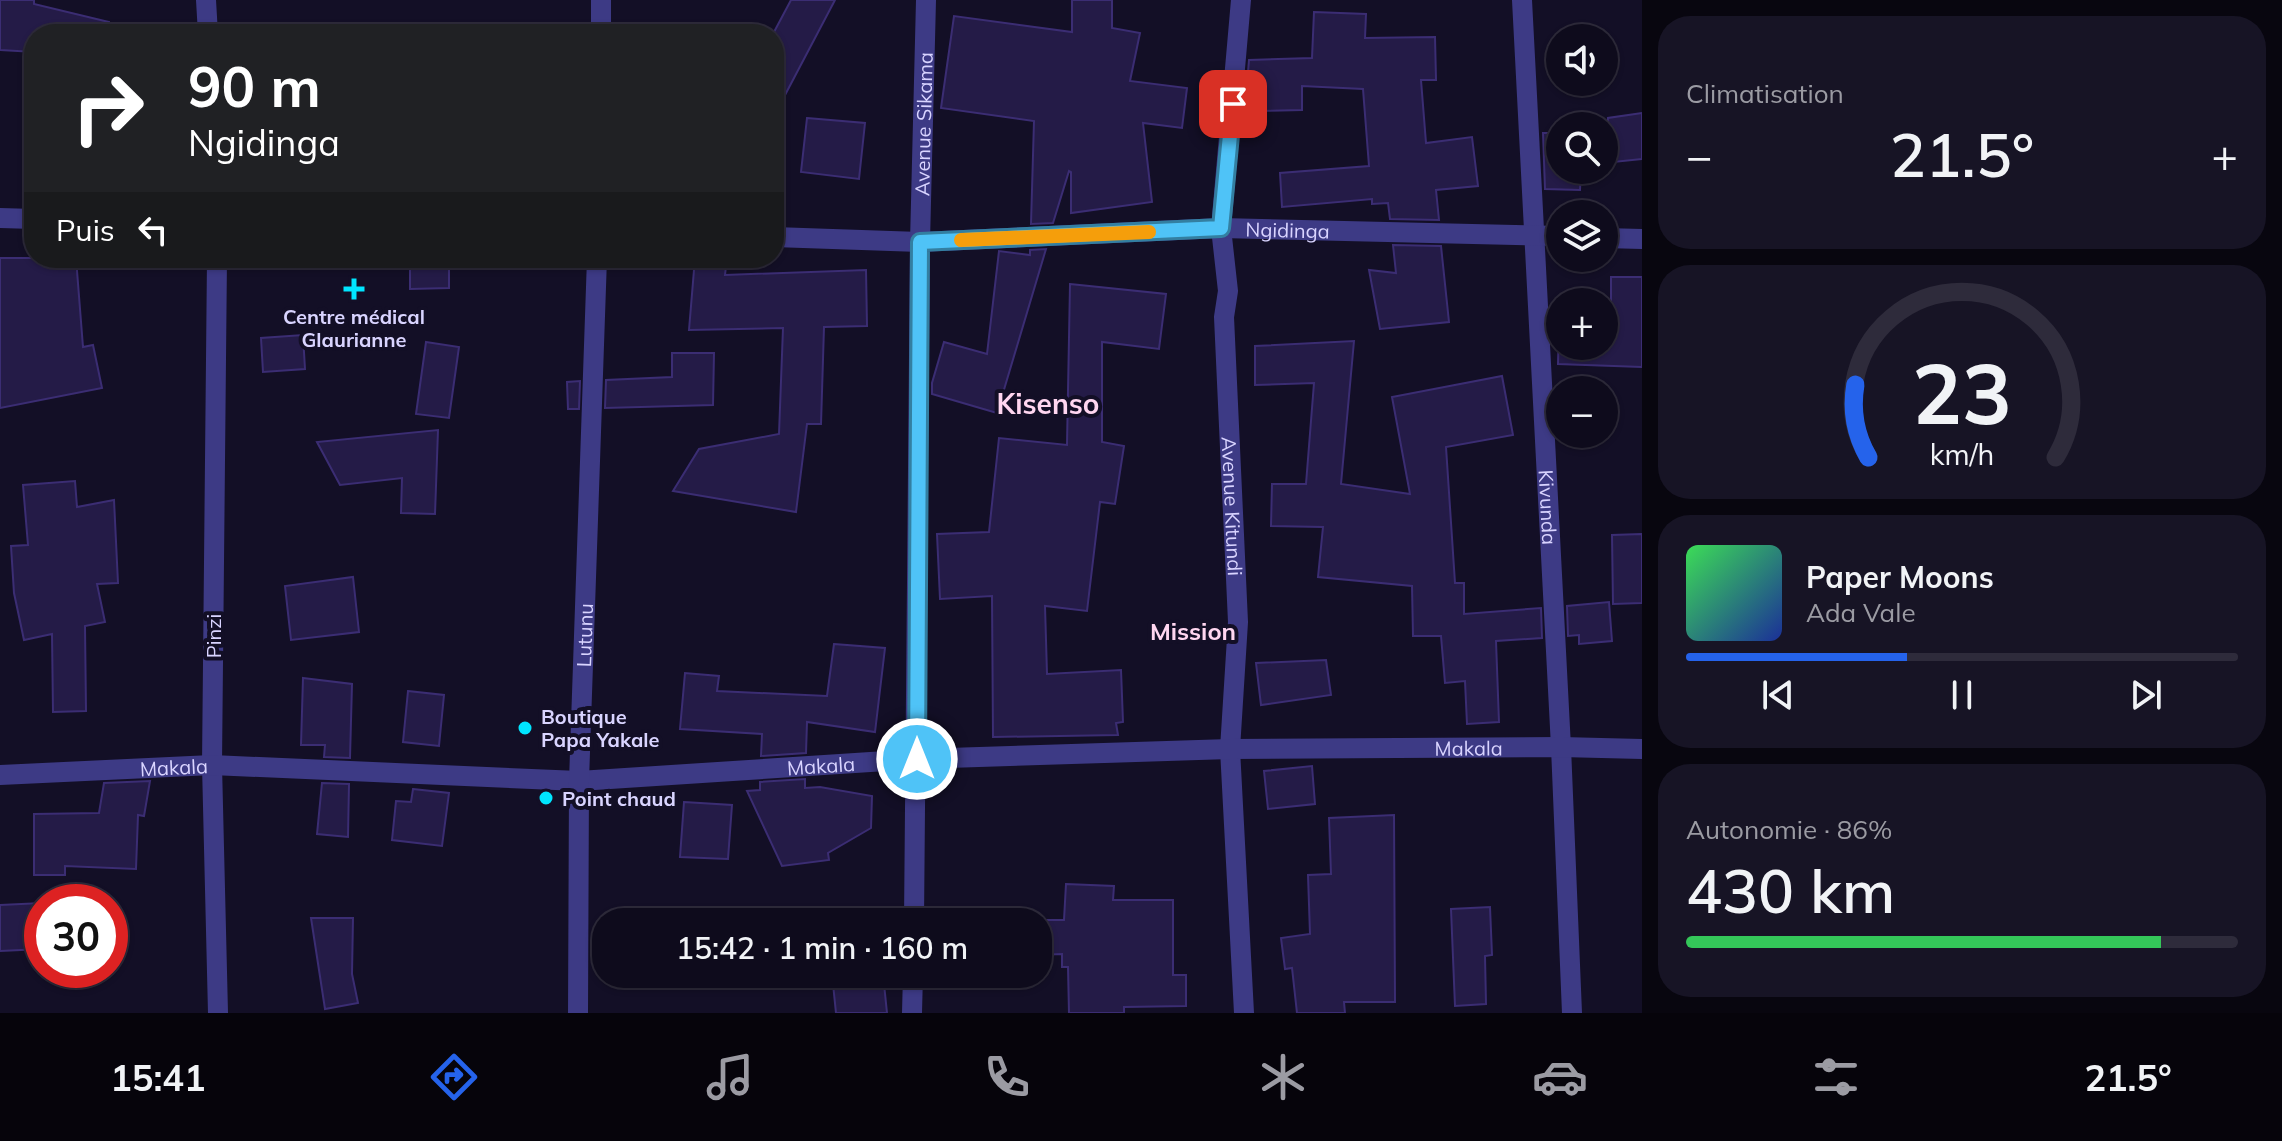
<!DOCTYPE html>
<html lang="fr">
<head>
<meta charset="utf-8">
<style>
	body { margin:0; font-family:Mulish,sans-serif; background:#171425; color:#f1f3f6; height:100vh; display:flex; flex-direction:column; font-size:30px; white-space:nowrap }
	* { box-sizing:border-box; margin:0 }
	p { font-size:26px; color:#9b9ba3 }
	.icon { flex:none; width:44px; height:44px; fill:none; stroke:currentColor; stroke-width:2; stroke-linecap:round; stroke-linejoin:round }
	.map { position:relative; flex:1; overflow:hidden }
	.details { display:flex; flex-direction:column; gap:16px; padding:16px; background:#08060f; width:640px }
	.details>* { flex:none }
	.hud { position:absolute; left:24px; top:24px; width:760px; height:244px; border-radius:32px; box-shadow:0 2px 6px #0004,0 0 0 2px #2e2b3b; background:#202124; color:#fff; overflow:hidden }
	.buttons { position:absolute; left:1546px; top:24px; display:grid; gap:16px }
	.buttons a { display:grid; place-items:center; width:72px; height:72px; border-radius:50%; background:#0e0b1c; box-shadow:0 2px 6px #0004,0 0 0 2px #2e2b3b; font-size:40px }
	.speed { position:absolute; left:24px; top:884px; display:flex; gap:16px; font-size:40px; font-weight:700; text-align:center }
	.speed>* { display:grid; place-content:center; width:104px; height:104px; border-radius:50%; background:#0e0b1c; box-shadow:0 2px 6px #0004,0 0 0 2px #2e2b3b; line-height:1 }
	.speed .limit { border:12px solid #d22; background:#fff; color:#111 }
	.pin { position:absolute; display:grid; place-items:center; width:68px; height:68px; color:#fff; margin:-34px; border-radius:16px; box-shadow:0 4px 12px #0006 }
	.me { position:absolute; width:88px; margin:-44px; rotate:0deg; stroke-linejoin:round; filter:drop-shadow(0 0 6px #0008) }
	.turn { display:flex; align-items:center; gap:28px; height:168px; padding:0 32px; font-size:36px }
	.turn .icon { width:104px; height:104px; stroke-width:2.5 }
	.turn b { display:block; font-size:56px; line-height:68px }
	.then { display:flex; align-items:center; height:76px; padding:0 32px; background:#0003; gap:16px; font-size:30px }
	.big { font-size:60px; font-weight:600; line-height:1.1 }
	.details .widget { flex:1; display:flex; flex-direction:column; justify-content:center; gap:12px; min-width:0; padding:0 28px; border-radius:32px; background:#171425 }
	.details .dial { align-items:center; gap:0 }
	.dial svg { height:208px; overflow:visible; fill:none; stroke:#2e2b3b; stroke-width:7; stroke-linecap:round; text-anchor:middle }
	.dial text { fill:#f1f3f6; stroke:none }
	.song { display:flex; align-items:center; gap:24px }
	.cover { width:96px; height:96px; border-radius:12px; background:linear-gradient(135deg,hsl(130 70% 55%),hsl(230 70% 35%)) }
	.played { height:8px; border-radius:4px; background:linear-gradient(90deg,#2563eb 40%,#2e2b3b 40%) }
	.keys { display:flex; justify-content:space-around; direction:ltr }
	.heat { display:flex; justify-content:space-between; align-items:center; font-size:44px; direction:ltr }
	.charge { height:12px; border-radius:6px; background:linear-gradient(90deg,#34c759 86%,#2e2b3b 0) }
	.trip { position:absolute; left:592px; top:908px; width:460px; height:80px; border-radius:32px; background:#0e0b1c; box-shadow:0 2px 6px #0004,0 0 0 2px #2e2b3b; font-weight:600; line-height:80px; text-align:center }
	.dock { display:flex; height:128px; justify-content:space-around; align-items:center; background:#06040b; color:#9b9ba3 }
	.dock .icon { width:56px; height:56px }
	.dock .active { color:#2563eb }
	.dock b { font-size:36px; color:#f1f3f6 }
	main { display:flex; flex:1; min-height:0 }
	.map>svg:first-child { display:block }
</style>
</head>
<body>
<main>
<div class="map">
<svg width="1642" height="1013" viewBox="0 0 1642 1013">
	<rect width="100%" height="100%" fill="#130f26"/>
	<g fill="#241b47" stroke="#3b2d73" stroke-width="2">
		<path d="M0,0H34V4L109,22L108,34H34V52L0,50Z"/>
		<path d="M791,0H835L774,116V32Z"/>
		<path d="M1072,0H1112V28L1140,33L1130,81L1187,88L1182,128L1143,123L1152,202L1071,213V172L1069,171L1053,223L1031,224L1034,121L941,108L954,16L1072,32Z"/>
		<path d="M1314,12L1366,14L1365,38L1435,37L1436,80H1421L1426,143L1472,137L1478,186L1436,190L1439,220L1390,219L1388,203L1372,204V199L1282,207L1280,173L1369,166L1363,89L1302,86V110L1256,111L1255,84H1247L1249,60L1312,58Z"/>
		<path d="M1642,113V159L1604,163V128H1607L1608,118Z"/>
		<path d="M807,118L865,123L859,179L801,172Z"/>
		<path d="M1543,133H1560V170H1581L1580,190L1545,189Z"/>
		<path d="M1393,245L1441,246L1449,322L1380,329L1369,270L1396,273Z"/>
		<path d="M1046,249L997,413L932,394V383L944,342L987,354L999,251L1030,255V250Z"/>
		<path d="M0,258H76L83,347L93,345L102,388L0,408Z"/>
		<path d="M410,258H449V288L410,289Z"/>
		<path d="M695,258H727L725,275L866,270L867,326L824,327L821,424H807L796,512L673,491L699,449L779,434L783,328L689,330Z"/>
		<path d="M1611,277H1642V367L1558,364L1559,324L1560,346H1604V325H1611Z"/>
		<path d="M1070,284L1166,294L1159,349L1102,342V442L1124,446L1115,504L1100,502L1087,611L1045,606L1047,674L1121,670L1123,722L1116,723L1118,735L993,737L992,596L940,599L937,534L989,532L999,438L1067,445Z"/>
		<path d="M303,335L305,369L263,372L261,338Z"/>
		<path d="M1354,341L1341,484L1410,494L1392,397L1502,376L1513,435L1446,447L1455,583H1464V614L1541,608L1542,638L1496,641L1499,722L1467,724L1465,681L1445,683L1441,636H1413L1412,586L1318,577L1323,527L1271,526L1272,484H1306L1314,383L1255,385V346Z"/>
		<path d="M426,342L459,347L449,418L416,414Z"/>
		<path d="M672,353H714L713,405L605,408L606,380L672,377Z"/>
		<path d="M580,381L579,409H568L567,382Z"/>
		<path d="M438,430L435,514L401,513L402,478L340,485L317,442Z"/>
		<path d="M75,481L77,507L114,500L118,583L97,584L105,622L85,626L86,711L53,712L52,634L24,640L14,593L11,546L28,545L23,485Z"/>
		<path d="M1642,534V603L1613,604L1612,535Z"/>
		<path d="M353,577L359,632L291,640L285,586Z"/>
		<path d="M1609,602L1612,641L1579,644V635L1568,636L1567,606Z"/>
		<path d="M834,644L885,648L875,732L807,722L806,753L761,756L762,734L680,729L685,673L719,676L717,691L827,696Z"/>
		<path d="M1326,660L1331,695L1261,705L1256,663Z"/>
		<path d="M303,678L352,684L350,758L324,757L325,745H301Z"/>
		<path d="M408,691L444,695L439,746L403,742Z"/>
		<path d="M1312,766L1315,804L1268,809L1264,771Z"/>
		<path d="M805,779V788L820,787L872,796L871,828L828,853L829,860L782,866L747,791L760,790V782Z"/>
		<path d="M150,781L144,816L138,815L136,869L65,866V875H34V814L99,813L104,783Z"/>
		<path d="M322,783L349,784L348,837L317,834Z"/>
		<path d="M413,789L449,793L442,846L392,840L396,801L411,802Z"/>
		<path d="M684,802L732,805L728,859L680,857Z"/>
		<path d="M1394,815L1395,1002H1344L1345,1013H1297L1292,968L1285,969L1281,938L1310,934L1308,875L1331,874L1329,818Z"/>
		<path d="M1066,884L1114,886L1113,900H1173V975H1186V1006L1124,1007V1013H1069L1068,967H1062V954L1038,955V920H1064Z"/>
		<path d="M42,903V949L0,951V905Z"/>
		<path d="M1490,907L1492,955L1485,956L1486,1004L1455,1006L1451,909Z"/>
		<path d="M311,918H353L352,974L358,1003L325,1009Z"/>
		<path d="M832,974H883L887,1013H836Z"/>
	</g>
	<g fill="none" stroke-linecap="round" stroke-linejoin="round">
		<g stroke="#3d3a85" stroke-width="20">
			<path d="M206,0L208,34"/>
			<path id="s1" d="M1241,0L1221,228L1228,291L1224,317L1238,622L1230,749L1244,1013"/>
			<path id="s2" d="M1522,0L1561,747L1572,1013"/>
			<path d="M601,34V0"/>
			<path d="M0,218L34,219"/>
			<path id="s3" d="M774,237L920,242L1221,228L1560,236"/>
			<path d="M1604,238L1642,239"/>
			<path d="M217,258L212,765L218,1013"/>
			<path id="s4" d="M0,775L212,765L579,781L917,759L1230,749L1561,747L1642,749"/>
			<path id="s5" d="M914,922L920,242L926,0"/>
			<path id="s6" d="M578,1013L579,781L597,258"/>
			<path d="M912,1013L913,974"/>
		</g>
	</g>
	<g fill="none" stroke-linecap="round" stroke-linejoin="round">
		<g stroke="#337fa1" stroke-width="20">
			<path id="route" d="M917,759L920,242L1221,228L1233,104"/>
		</g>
		<use href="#route" stroke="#4fc3f7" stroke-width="14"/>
		<path stroke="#f59e0b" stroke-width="14" d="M961,240L1149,232"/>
	</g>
	<g fill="#00e5ff" stroke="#130f26" stroke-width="3">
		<path d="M350 277h8v8h8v8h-8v8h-8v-8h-8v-8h8z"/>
		<circle cx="525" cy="728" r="8"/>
		<circle cx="546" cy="798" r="8"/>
	</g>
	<g text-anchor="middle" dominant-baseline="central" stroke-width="8" stroke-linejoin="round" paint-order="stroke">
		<g font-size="20" fill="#d9d4ff" stroke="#130f26">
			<text stroke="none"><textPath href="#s5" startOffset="798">Avenue Sikama</textPath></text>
			<text stroke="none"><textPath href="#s3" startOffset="514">Ngidinga</textPath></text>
			<text stroke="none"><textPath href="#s1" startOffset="508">Avenue Kitundi</textPath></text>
			<text stroke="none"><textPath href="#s2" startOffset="508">Kivunda</textPath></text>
			<text stroke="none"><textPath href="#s6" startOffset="378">Lutunu</textPath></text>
			<text transform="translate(213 636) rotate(-90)">Pinzi</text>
			<text stroke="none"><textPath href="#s4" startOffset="1470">Makala</textPath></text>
			<text stroke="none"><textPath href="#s4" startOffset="822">Makala</textPath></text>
			<text stroke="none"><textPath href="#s4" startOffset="174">Makala</textPath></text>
		</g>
		<g font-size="20" font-weight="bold" fill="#d9d4ff" stroke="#130f26" text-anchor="start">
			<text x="354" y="316" text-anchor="middle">Centre médical<tspan x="354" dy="23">Glaurianne</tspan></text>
			<text x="541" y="716">Boutique<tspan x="541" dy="23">Papa Yakale</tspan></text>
			<text x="562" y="798">Point chaud</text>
		</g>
		<g font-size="24" font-weight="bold" fill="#ffd6f0" stroke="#130f26">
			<text x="1193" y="631">Mission</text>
		</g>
		<g font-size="28" font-weight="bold" fill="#ffd6f0" stroke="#130f26">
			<text x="1048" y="403">Kisenso</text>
		</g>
	</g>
</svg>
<div class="buttons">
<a><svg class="icon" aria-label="sound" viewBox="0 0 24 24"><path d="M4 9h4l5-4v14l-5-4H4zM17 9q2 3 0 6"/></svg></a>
<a><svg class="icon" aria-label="search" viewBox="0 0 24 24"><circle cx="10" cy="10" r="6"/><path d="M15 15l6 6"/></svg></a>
<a><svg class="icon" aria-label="layers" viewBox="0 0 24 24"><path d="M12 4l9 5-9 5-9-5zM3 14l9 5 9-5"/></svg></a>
<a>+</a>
<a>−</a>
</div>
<div class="speed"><div class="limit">30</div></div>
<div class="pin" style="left:1233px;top:104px;background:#d93025"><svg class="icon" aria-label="arrive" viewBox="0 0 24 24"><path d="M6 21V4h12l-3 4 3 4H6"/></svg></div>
<svg class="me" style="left:917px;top:759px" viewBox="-20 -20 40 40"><circle r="17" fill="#4fc3f7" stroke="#fff" stroke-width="3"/><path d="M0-11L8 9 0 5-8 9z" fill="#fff"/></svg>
<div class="trip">15:42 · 1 min · 160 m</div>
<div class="hud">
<div class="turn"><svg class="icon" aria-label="right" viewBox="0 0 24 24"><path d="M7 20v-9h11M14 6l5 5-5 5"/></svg><div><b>90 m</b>Ngidinga</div></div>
<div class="then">Puis<svg class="icon" aria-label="left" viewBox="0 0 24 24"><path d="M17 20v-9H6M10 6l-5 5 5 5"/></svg></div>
</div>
</div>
<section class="details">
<div class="widget"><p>Climatisation</p>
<div class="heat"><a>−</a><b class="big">21.5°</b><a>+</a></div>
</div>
<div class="widget dial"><svg viewBox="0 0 100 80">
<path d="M14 69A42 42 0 1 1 86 69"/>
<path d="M14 69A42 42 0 0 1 9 41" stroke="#2563eb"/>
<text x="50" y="56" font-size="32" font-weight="700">23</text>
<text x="50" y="72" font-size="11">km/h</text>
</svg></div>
<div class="widget">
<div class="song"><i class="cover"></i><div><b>Paper Moons</b><p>Ada Vale</p></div></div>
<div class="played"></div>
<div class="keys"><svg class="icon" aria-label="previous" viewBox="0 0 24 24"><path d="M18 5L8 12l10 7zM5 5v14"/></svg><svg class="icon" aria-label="pause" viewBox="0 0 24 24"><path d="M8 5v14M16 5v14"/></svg><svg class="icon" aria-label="next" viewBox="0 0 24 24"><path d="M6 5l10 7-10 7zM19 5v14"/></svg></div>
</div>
<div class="widget"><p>Autonomie · 86%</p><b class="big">430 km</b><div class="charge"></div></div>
</section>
</main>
<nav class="dock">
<b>15:41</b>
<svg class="icon active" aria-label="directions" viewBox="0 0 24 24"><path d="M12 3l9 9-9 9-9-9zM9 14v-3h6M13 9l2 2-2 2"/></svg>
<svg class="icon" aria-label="music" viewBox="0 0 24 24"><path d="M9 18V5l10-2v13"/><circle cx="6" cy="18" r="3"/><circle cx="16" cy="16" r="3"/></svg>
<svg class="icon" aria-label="phone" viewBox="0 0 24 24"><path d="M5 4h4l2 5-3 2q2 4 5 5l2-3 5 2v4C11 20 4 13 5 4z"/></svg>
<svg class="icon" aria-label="climate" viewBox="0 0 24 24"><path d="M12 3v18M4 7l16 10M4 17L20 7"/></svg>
<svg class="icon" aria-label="car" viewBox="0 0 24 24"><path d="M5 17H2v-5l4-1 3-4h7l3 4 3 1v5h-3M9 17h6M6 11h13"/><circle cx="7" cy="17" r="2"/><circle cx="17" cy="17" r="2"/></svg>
<svg class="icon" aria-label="filters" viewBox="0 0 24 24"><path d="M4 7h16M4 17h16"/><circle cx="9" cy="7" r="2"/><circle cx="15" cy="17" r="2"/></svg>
<b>21.5°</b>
</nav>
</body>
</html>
